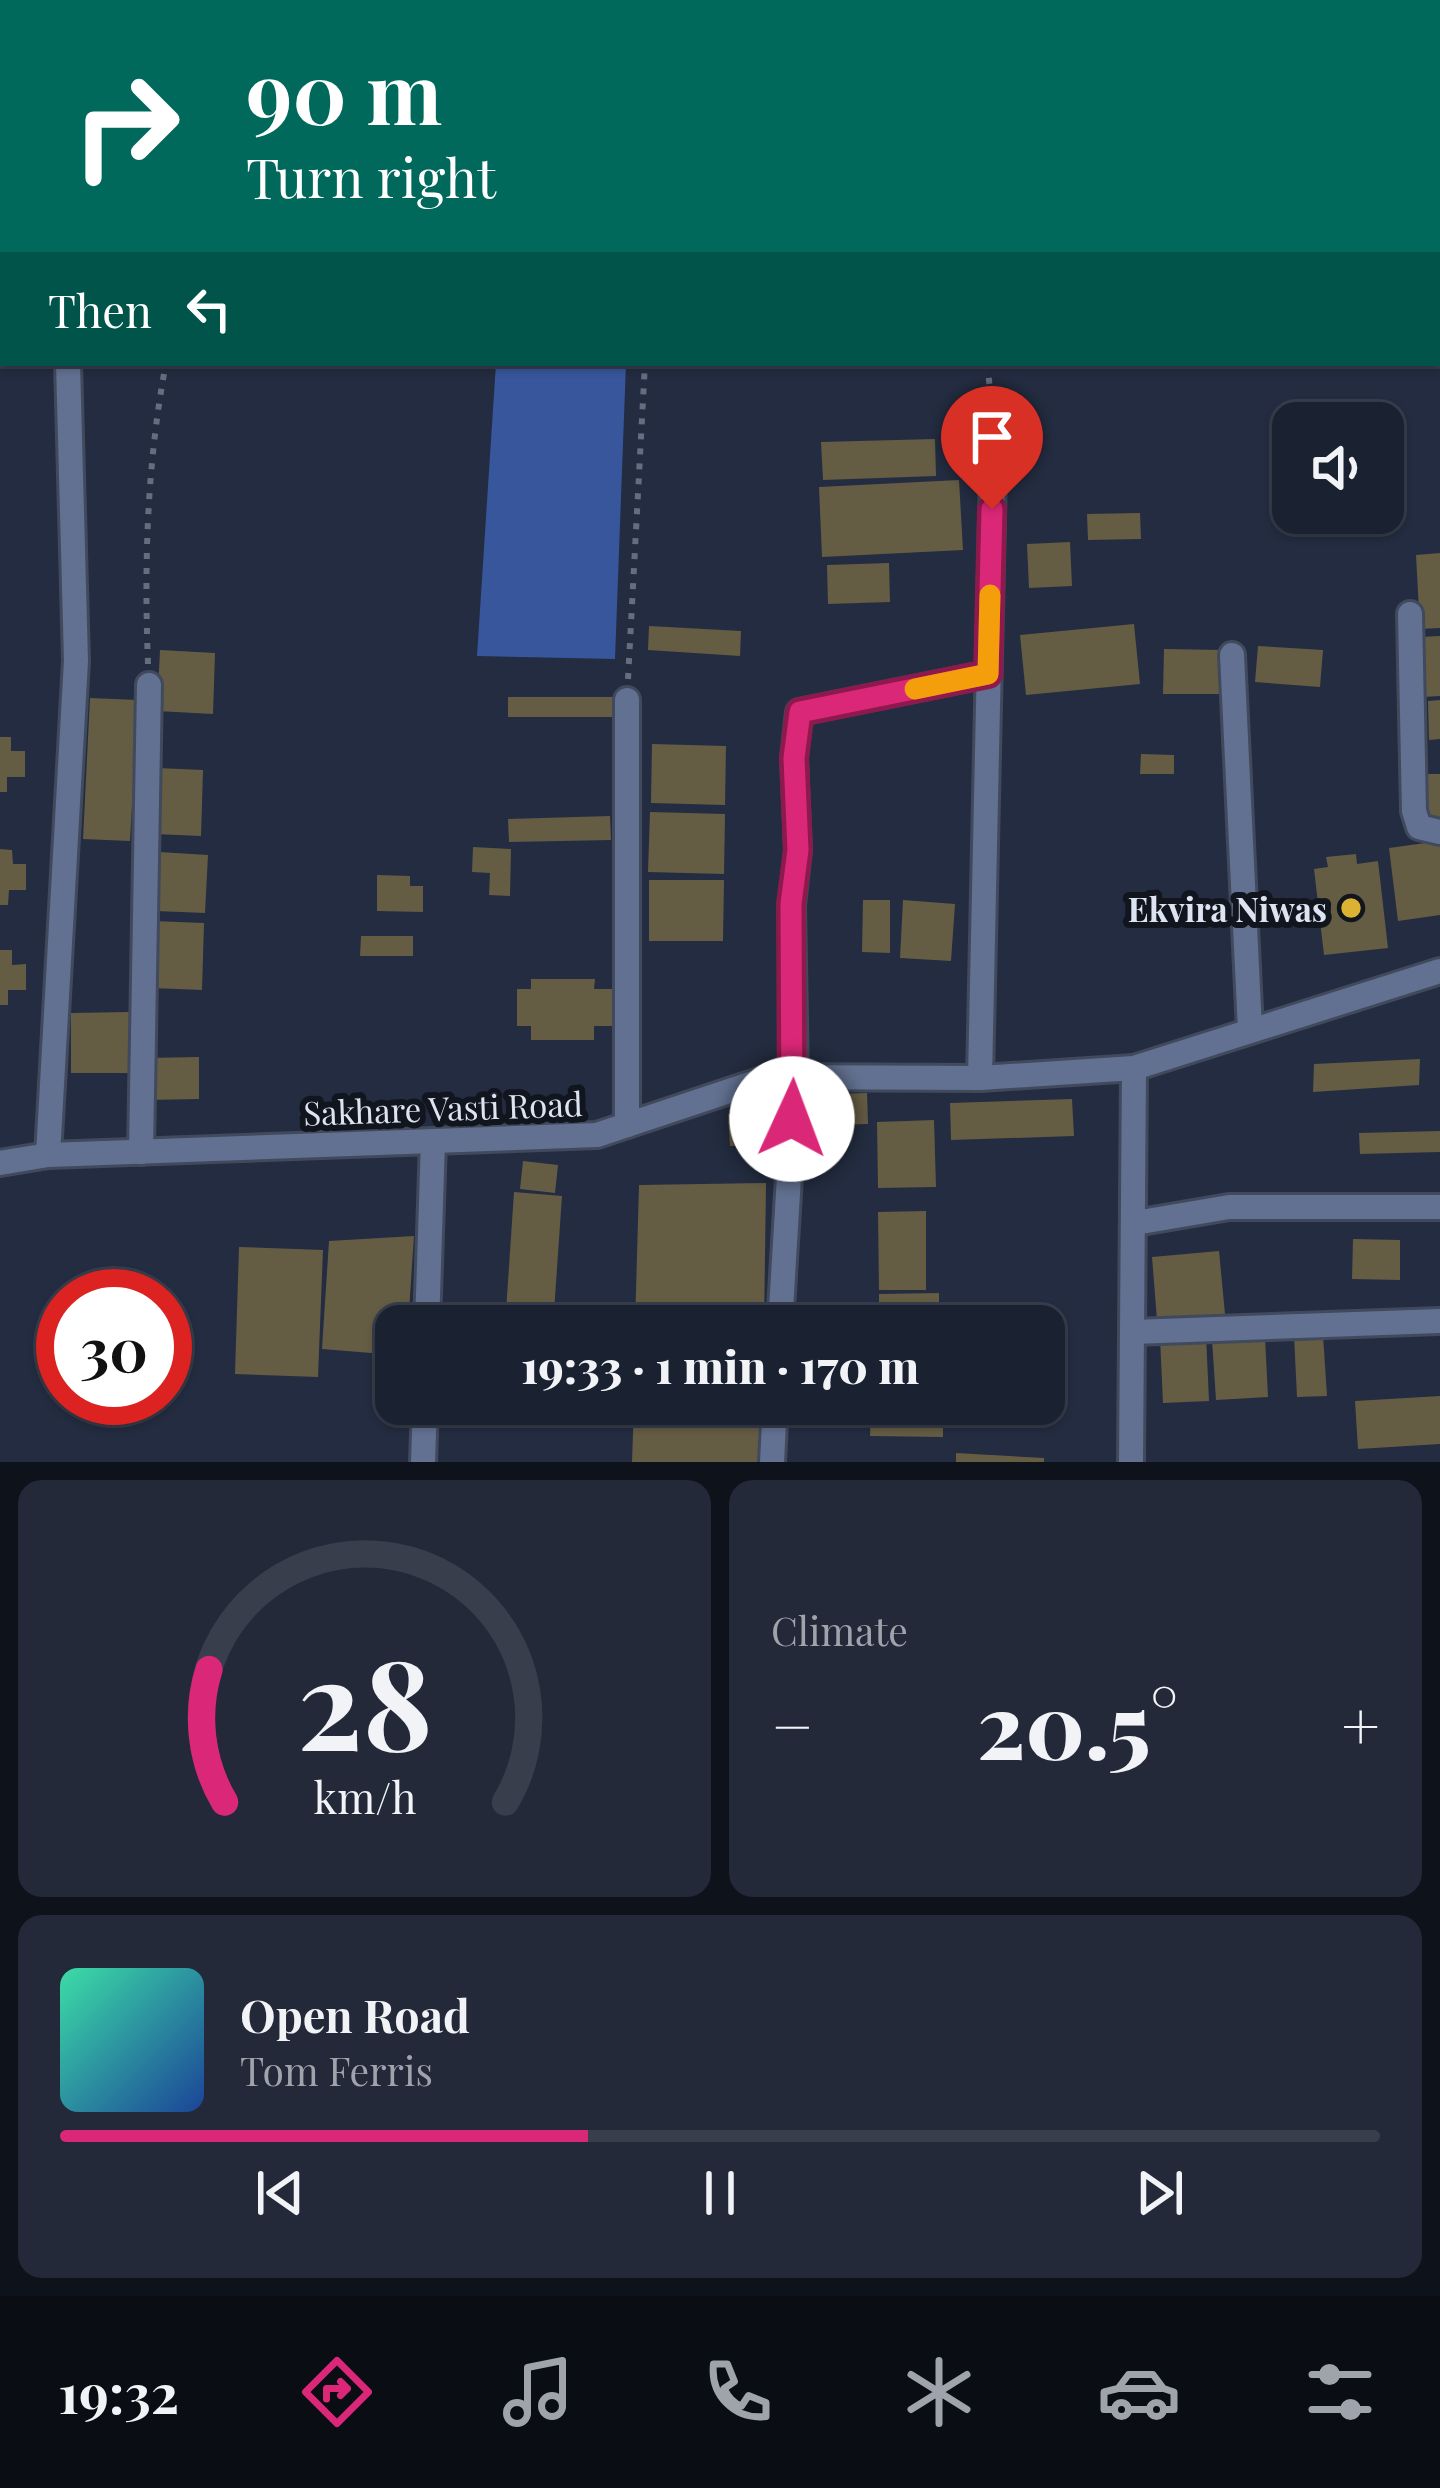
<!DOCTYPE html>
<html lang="en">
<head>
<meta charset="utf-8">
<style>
	body { margin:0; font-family:"Playfair Display",serif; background:#232938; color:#f1f3f6; height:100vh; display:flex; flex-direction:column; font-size:45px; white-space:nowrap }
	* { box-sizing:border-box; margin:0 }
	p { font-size:39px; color:#9fa3ab }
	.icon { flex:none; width:66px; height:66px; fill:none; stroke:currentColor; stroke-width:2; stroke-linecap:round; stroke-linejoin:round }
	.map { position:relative; height:1462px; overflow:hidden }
	.side { display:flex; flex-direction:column; gap:18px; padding:18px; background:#0e121a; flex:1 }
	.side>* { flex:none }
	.top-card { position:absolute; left:0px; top:0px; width:1440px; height:366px; box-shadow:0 3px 9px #0004,0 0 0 3px #383e4c; background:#00695c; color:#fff; overflow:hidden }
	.fabs { position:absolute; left:1272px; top:402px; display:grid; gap:24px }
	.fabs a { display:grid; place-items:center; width:132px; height:132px; border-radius:24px; background:#1a2130; box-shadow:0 3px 9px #0004,0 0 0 3px #383e4c; font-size:60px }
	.speed { position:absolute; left:36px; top:1269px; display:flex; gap:24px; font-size:60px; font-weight:700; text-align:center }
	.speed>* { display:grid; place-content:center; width:156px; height:156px; border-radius:50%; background:#1a2130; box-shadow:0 3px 9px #0004,0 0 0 3px #383e4c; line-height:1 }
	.speed .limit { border:18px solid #d22; background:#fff; color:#111 }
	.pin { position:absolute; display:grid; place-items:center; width:102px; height:102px; color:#fff; margin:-123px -51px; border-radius:50% 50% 50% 0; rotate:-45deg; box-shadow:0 0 12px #0007 }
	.pin .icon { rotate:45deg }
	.me { position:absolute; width:132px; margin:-66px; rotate:2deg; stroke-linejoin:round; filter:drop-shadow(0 0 9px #0008) }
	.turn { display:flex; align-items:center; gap:42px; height:252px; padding:0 48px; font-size:54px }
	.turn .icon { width:156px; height:156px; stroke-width:2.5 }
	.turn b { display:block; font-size:84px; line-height:102px }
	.then { display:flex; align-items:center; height:114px; padding:0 48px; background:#0003; gap:24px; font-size:45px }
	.big { font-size:90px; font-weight:800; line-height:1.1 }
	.side .tile { flex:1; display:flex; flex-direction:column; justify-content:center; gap:18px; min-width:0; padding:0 42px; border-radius:24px; background:#232938 }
	.side .dial { align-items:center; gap:0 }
	.dial svg { height:312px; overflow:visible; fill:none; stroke:#383e4c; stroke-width:7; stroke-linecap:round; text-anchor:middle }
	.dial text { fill:#f1f3f6; stroke:none }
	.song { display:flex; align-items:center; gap:36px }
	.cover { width:144px; height:144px; border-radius:18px; background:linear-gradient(135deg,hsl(160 70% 55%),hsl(220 70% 35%)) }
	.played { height:12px; border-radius:6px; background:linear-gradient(90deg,#db2777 40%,#383e4c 40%) }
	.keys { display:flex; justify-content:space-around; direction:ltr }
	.heat { display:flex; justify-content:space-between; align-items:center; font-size:66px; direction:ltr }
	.side .tiles { flex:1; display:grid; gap:18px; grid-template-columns:1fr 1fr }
	.tile:last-child { grid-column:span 2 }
	.trip { position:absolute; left:375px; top:1305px; width:690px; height:120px; border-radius:24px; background:#1a2130; box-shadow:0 3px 9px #0004,0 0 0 3px #383e4c; font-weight:800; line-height:120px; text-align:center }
	.tab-bar { display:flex; height:192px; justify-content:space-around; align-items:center; background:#0a0d13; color:#9fa3ab }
	.tab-bar .icon { width:84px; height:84px }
	.tab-bar .active { color:#db2777 }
	.tab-bar b { font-size:54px; color:#f1f3f6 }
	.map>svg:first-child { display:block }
</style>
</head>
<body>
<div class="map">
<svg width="1440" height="1462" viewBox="0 0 1440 1462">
	<rect width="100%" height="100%" fill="#232c40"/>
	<path fill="#37569b" d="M496,363H626L615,659L477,656Z"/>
	<g fill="#655c44">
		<path d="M935,439L936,476L823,480L821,442Z"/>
		<path d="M959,480L963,550L822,557L819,487Z"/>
		<path d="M1140,513L1141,539L1088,540L1087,514Z"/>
		<path d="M1070,542L1072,586L1029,588L1027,544Z"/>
		<path d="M1440,553V628L1420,629L1416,555Z"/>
		<path d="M889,563L890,602L828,604L827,565Z"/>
		<path d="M1134,624L1140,684L1026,695L1020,635Z"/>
		<path d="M649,626L741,631L740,656L648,650Z"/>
		<path d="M1440,636V696L1423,697L1420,637Z"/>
		<path d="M1258,646L1323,650L1320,687L1255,682Z"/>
		<path d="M1164,649L1222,650L1221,694H1163Z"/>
		<path d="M160,650L215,653L213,714L157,711Z"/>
		<rect x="508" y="697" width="106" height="20"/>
		<path d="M90,698L138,700L130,841L83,839Z"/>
		<path d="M1440,700V739L1429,740L1428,701Z"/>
		<path d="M0,737H11V751H25V777H7V792H0Z"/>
		<path d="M652,744L726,746L725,805L651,803Z"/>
		<path d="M1141,754L1174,755V774H1140Z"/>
		<path d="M157,768L203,770L201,836L154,834Z"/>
		<rect x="1426" y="774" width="14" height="47"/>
		<path d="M650,812L725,814L724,874L648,872Z"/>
		<path d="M610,816L611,840L509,842L508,819Z"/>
		<path d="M1440,841V915L1398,921L1389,848Z"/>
		<path d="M473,847L511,849L510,896L489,895L490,873L472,872Z"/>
		<path d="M0,849L12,850L13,864H26V890H9L8,905H0Z"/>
		<path d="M159,852L208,855L205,913L156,911Z"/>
		<path d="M1356,854L1357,864L1378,861L1388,948L1324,955L1314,869L1328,867L1326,857Z"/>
		<path d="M377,875L410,876V886H423V912L377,911Z"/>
		<path d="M649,880H724L723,941H649Z"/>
		<path d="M863,900H890V953L862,952Z"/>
		<path d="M903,900L955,904L951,961L900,958Z"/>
		<path d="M153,921L204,923L202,990L152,988Z"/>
		<path d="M361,936H413V956H360Z"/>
		<path d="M0,950H12V965L26,964V990H8V1005H0Z"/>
		<path d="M531,979H595L594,989H613V1026H594V1040H531V1026H517V989H531Z"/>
		<path d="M129,1012L130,1073H71V1013Z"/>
		<path d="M199,1057V1099L147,1100L146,1058Z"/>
		<path d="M1420,1059L1419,1085L1313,1092L1314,1064Z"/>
		<path d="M867,1093L868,1124L801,1126L800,1095Z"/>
		<path d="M1072,1099L1074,1136L951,1140L950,1103Z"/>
		<path d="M744,1100H759L760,1116H772L773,1145L730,1146L728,1114H734V1105H744Z"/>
		<path d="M934,1120L936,1187L878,1188L877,1122Z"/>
		<path d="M1440,1131V1152L1360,1154L1359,1133Z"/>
		<path d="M523,1161L558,1165L555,1193L520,1189Z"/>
		<path d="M766,1183L764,1326H635L639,1185Z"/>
		<path d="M514,1192L562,1196L553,1326H505Z"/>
		<path d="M926,1211V1290H879L878,1212Z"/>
		<path d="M414,1236L408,1326H396V1355L322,1349L329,1241Z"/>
		<path d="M1353,1239L1400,1240V1280L1352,1279Z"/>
		<path d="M239,1247L323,1250L318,1377L235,1374Z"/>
		<path d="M1219,1251L1225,1314L1157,1320L1152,1257Z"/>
		<path d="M939,1293V1326H879V1294Z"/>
		<path d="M1206,1335L1209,1401L1163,1403L1160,1338Z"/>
		<path d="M1323,1335L1327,1396L1297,1397L1294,1336Z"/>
		<path d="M1265,1337L1268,1397L1216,1400L1212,1340Z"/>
		<path d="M1440,1396V1444L1358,1449L1355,1401Z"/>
		<path d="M634,1404H763L762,1462H632Z"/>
		<path d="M871,1404H943V1437L870,1436Z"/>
		<path d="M956,1453L1044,1458V1462H956Z"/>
	</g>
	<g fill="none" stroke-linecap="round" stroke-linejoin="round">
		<g stroke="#41495c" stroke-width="30">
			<g id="minor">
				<path d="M65,0L66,3"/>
				<path d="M1283,3L1319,0"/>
				<path d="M1437,167H1440"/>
				<path d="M1410,614L1414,811L1419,827L1440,832"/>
				<path d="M1232,655L1250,1030"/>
				<path d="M980,1078L994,427"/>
				<path d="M627,1125V700"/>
				<path d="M141,1152L149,685"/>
				<path d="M48,1155L76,661L68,363"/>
				<path d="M1135,1223L1229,1207H1440"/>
				<path d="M427,1326L433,1141"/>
				<path d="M780,1326L795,1077L792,905L798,850L794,758L799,712L988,674"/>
				<path d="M1133,1332L1440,1321"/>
				<path d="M423,1462L425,1404"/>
				<path d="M772,1462L775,1404"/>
				<path d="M1131,1462L1134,1068"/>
			</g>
		</g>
		<g stroke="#41495c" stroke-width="30">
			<path id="tertiary" d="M0,1163L48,1155L597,1135L771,1077L980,1078L1134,1068L1440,971"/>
		</g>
		<g stroke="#656e7f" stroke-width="6" stroke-dasharray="6 9" stroke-linecap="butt">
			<path d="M176,0V3"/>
			<path d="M651,3V0"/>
			<path d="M987,363L992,406"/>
			<path d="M148,664C144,562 147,463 166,363"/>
			<path d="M628,679L645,363"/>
		</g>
		<use href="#minor" stroke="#627191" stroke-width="24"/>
		<use href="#tertiary" stroke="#627191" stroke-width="24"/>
	</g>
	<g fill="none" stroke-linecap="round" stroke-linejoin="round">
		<g stroke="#8e194d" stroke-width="30">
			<path id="route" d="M792,1119L791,904L798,850L794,758L800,712L988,674L992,509"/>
		</g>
		<use href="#route" stroke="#db2777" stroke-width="21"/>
		<path stroke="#f59e0b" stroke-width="21" d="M915,689L988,674L990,595"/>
	</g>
	<circle fill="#dcb233" stroke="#11151e" stroke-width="4.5" cx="1351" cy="908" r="12"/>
	<g text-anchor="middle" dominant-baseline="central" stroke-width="12" stroke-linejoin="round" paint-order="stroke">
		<g font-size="33" font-weight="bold" fill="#dde4f1" stroke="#11151e" text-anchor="end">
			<text x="1327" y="908">Ekvira Niwas</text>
		</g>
		<g font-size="33" fill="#dde4f1" stroke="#11151e">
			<text transform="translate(443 1107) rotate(-2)">Sakhare Vasti Road</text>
		</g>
	</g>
</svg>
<div class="fabs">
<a><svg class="icon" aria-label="sound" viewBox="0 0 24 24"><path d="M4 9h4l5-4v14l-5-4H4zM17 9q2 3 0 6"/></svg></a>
</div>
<div class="speed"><div class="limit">30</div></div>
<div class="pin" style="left:992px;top:509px;background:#d93025"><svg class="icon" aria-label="arrive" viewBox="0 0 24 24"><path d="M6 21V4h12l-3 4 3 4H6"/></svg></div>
<svg class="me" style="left:792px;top:1119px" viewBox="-20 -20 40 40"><circle r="19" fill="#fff"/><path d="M0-13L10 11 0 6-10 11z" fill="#db2777"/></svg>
<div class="trip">19:33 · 1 min · 170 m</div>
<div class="top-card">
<div class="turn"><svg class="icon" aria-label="right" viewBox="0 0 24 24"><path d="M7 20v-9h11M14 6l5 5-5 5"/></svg><div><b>90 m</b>Turn right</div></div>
<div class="then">Then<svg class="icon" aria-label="left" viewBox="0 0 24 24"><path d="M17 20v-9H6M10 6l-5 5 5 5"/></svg></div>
</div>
</div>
<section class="side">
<div class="tiles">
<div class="tile dial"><svg viewBox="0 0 100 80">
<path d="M14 69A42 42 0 1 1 86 69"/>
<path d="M14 69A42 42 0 0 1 10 35" stroke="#db2777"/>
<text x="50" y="56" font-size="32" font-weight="700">28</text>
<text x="50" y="72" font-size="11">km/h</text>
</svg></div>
<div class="tile"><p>Climate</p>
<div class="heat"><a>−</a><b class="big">20.5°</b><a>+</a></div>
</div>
<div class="tile">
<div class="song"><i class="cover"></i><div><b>Open Road</b><p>Tom Ferris</p></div></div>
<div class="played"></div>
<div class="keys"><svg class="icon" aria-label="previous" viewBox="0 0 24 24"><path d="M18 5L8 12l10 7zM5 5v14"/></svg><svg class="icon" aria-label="pause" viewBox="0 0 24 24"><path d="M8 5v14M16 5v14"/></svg><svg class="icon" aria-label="next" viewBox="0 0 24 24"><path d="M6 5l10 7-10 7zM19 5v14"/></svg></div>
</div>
</div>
</section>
<nav class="tab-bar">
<b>19:32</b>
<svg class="icon active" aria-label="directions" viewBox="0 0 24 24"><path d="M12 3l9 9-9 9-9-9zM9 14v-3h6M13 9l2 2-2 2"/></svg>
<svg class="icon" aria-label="music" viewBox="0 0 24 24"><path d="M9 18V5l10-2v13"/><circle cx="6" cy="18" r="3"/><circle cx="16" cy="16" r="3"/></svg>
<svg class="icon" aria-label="phone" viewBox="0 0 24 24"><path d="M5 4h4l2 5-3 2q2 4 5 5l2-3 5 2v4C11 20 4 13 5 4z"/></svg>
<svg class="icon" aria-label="climate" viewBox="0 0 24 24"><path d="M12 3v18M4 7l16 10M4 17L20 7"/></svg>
<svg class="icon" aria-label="car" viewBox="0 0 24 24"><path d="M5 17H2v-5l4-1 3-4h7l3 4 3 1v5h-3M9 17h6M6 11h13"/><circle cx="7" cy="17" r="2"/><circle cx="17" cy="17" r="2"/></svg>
<svg class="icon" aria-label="filters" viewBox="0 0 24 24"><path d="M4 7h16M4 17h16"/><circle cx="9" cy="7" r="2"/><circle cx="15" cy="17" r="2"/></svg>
</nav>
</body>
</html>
